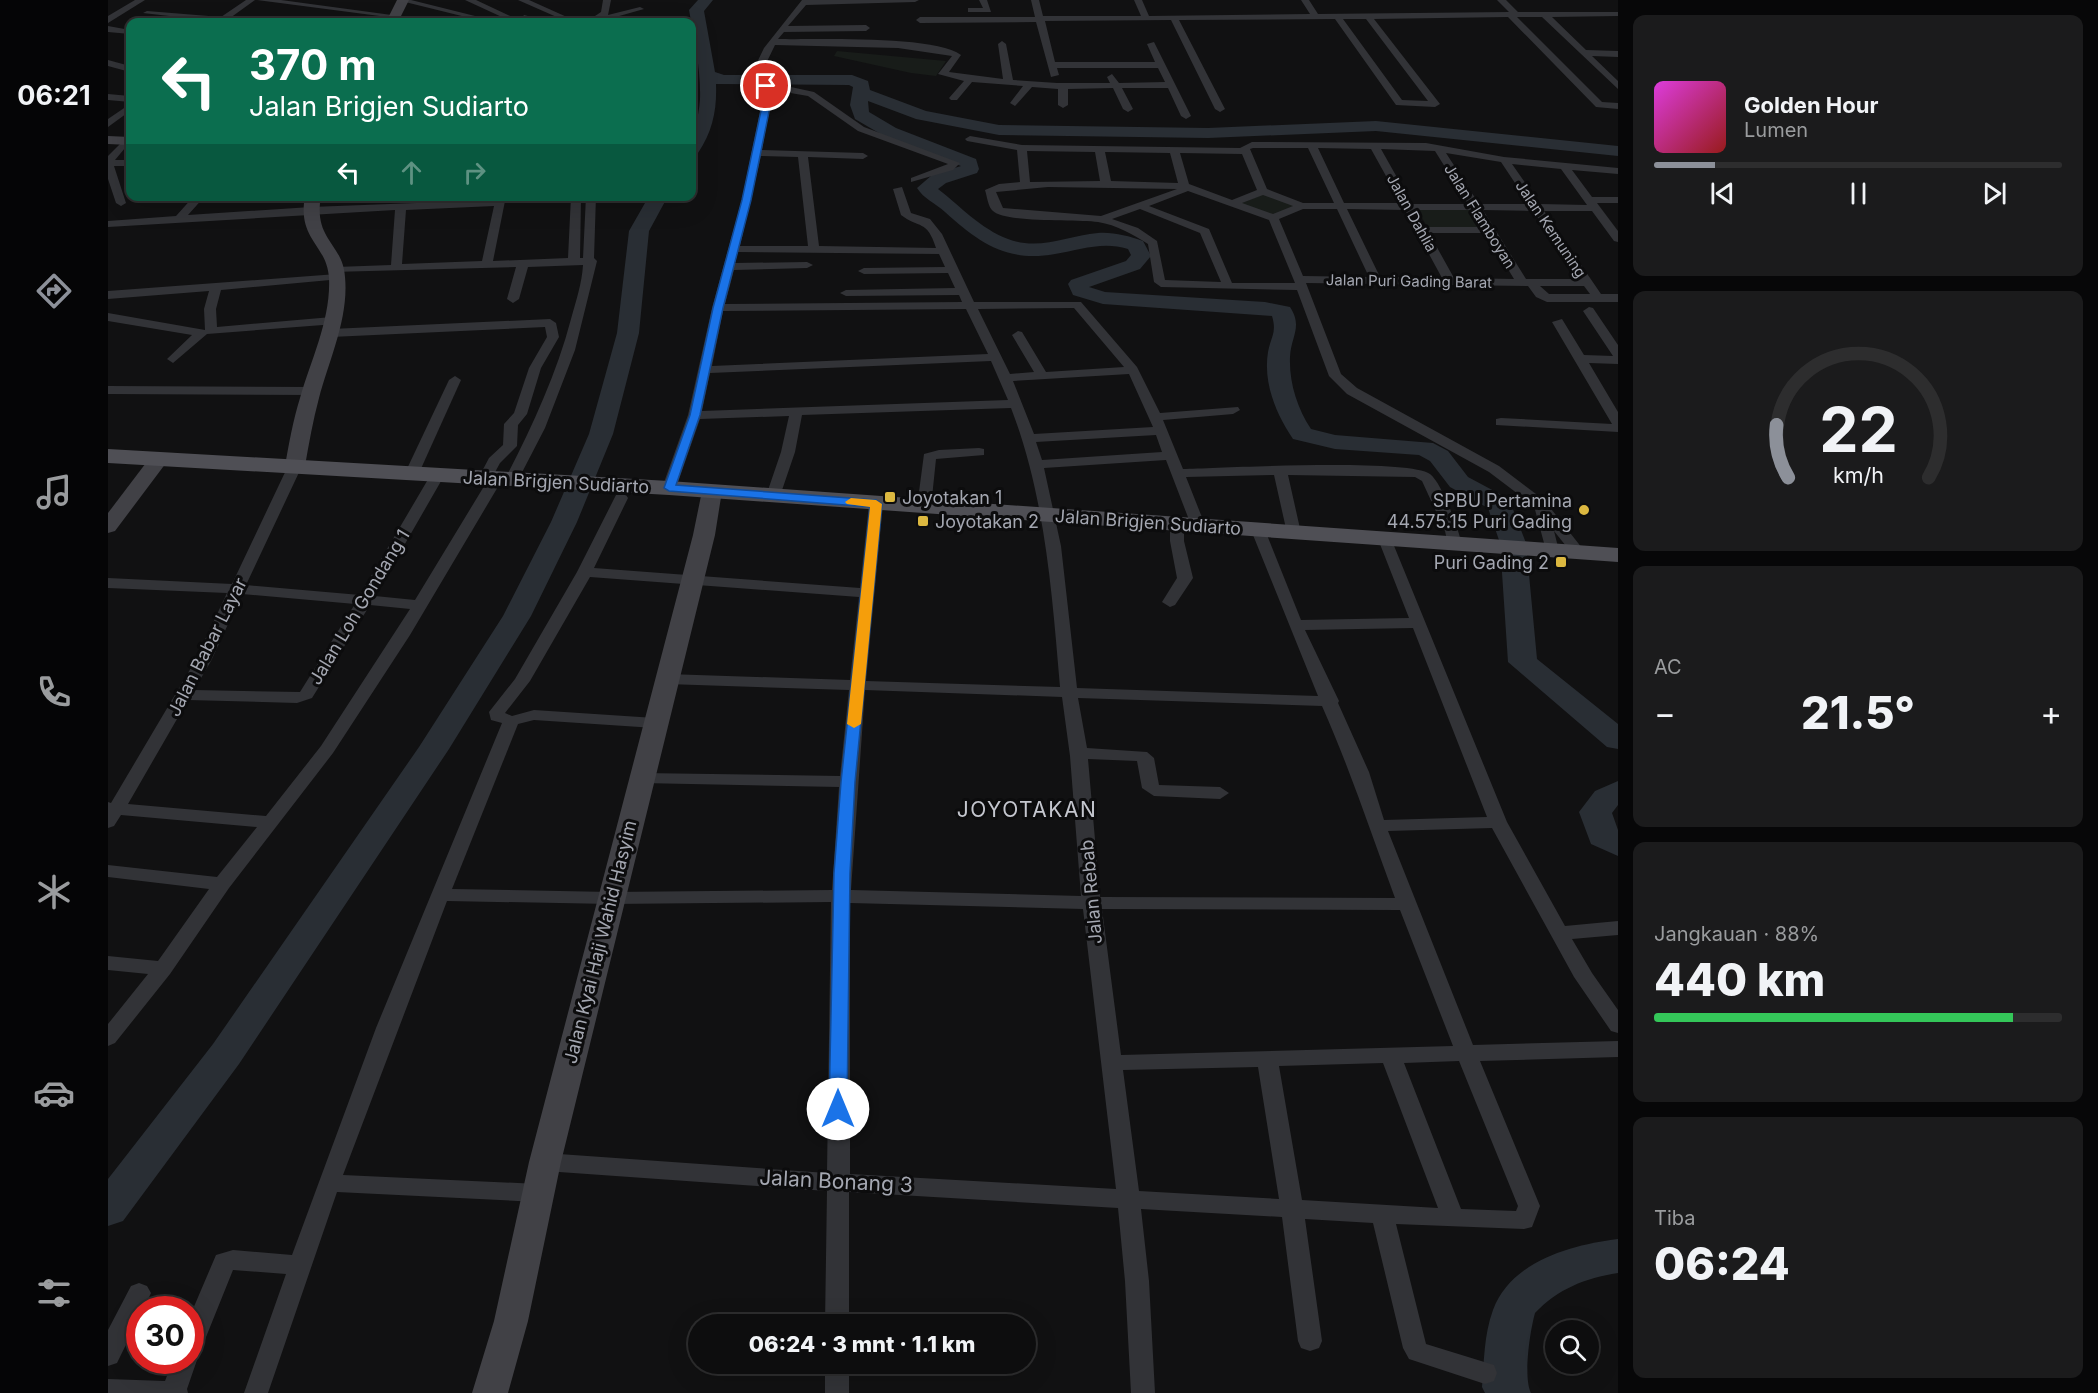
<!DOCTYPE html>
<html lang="id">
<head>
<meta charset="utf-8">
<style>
	body { margin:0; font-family:Inter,sans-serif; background:#1b1b1c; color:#f1f3f6; height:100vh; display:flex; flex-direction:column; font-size:22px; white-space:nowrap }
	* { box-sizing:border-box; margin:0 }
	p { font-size:20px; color:#9a9c9e }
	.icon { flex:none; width:33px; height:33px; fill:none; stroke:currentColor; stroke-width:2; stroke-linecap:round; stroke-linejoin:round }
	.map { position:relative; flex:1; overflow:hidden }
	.drawer { display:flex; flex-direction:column; gap:15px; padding:15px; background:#070708; width:480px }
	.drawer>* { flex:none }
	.banner { position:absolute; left:18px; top:18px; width:570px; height:183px; border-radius:12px; box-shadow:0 6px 24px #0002,0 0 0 2px #2d2d2e; background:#0b6e4f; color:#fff; overflow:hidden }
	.buttons { position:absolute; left:1437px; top:1320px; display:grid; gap:12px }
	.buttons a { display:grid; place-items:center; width:54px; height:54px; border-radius:50%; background:#0d0d0e; box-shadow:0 6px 24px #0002,0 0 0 2px #2d2d2e; font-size:30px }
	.speed { position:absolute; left:18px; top:1296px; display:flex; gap:12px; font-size:30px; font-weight:700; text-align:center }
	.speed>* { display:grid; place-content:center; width:78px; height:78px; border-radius:50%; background:#0d0d0e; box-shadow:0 6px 24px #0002,0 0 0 2px #2d2d2e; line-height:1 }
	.speed .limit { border:9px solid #d22; background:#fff; color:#111 }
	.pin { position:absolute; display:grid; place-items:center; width:51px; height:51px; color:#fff; margin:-26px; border:3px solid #fff; border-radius:50%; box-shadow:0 2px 6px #0007 }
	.me { position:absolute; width:66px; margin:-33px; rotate:0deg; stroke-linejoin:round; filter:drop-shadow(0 0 4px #0008) }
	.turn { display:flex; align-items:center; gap:21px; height:126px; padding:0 24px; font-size:27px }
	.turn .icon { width:78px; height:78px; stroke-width:2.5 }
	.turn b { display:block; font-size:42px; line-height:51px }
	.lanes { display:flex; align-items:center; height:57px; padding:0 24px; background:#0003; justify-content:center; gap:30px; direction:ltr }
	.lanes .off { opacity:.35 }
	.big { font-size:45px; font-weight:800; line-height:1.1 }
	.drawer .widget { flex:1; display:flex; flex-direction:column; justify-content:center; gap:9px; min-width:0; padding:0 21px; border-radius:12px; background:#1b1b1c }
	.drawer .dial { align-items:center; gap:0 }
	.dial svg { height:156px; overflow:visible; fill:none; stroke:#2d2d2e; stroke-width:7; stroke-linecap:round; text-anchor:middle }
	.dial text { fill:#f1f3f6; stroke:none }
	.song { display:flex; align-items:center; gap:18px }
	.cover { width:72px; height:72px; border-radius:9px; background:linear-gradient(135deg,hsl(300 70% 55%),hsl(0 70% 35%)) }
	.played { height:6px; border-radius:3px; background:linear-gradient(90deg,#8c9099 15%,#2d2d2e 15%) }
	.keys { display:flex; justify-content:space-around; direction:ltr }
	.heat { display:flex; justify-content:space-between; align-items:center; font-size:33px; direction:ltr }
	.charge { height:9px; border-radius:4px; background:linear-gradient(90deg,#34c759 88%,#2d2d2e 0) }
	.trip { position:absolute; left:580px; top:1314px; width:348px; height:60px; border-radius:30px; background:#0d0d0e; box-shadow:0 6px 24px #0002,0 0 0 2px #2d2d2e; font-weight:800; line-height:60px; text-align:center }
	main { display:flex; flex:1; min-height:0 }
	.dock { display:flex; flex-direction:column; width:108px; justify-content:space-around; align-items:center; background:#050506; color:#9a9c9e }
	.dock .icon { width:42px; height:42px }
	.dock .on { color:#8c9099 }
	.dock b { font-size:27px; color:#f1f3f6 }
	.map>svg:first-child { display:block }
</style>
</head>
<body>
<main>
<nav class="dock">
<b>06:21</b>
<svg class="icon on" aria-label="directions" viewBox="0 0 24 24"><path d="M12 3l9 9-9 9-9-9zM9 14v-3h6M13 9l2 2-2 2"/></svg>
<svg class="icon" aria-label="music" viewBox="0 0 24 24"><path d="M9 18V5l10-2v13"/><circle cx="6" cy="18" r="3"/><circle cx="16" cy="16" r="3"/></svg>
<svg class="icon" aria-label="phone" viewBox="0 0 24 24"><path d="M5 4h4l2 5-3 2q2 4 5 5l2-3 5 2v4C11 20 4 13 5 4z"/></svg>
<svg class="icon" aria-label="climate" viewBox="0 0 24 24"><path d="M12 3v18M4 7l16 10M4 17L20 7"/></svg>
<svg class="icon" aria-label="car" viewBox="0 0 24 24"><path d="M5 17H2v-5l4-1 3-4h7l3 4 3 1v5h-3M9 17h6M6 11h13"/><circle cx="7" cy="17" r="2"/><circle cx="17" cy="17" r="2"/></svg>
<svg class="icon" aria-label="filters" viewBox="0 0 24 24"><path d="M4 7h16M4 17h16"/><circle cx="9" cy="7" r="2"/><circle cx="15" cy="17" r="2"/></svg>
</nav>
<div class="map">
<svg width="1510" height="1393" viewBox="0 0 1510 1393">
	<rect width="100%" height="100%" fill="#111112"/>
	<g fill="#181c19">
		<path d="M729,51L838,61L828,76L803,73L726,56Z"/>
		<path d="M1156,194L1188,205L1163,216L1131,204Z"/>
		<path d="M1309,210H1362L1375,228H1320Z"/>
	</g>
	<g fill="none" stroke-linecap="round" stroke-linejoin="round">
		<g fill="#292e34" fill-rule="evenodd">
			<path d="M590,0H605L596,11L607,72L616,75H744L760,81L762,90L818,111L891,125L1100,128L1268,121L1510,146V156L1268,131L1100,138L891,135L808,119L760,101L761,112L788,128L868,159L871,169L869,173L838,183L830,189C852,206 873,229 900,239C931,251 959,236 990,233C1006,232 1020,236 1035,241L1043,256L1032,269L981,287L997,292L1157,302L1182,307C1195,327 1183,336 1182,357C1181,382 1189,408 1203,429L1227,435L1325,443L1340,451L1360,477L1401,499L1418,543L1429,659L1510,724V749L1499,747L1400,662L1392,543L1380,508L1342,487L1322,461L1311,455L1227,449L1185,439C1168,414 1155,383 1160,352C1163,336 1169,333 1164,316L995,304L965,295L960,284L963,280L1018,261L1023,255L1020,249C994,241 973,250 947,254C899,263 870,242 837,212C827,203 816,199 809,188L824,175L853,166L776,136L747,119L742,105L745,87L741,85L608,84C609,109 605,131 590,153L584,154C584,135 591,118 592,99C593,69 586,38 581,10Z"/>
			<path d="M541,196H560L541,231L531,333L505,434L469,522L423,616L341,749L131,1064L15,1221L0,1226V1179L105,1044L311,747L395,616L443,522L481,434L509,333L521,231Z"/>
			<path d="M1510,781V805L1504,813L1510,830V856L1483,844L1471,812L1487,791Z"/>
			<path d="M1510,1239V1273C1477,1278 1450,1289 1427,1313C1422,1331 1415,1377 1423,1393H1377L1374,1387C1376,1362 1376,1334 1385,1310C1403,1261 1463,1245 1510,1239Z"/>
		</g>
		<g fill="#323337" fill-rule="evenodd">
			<path d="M27,0H37L0,23V16Z"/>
			<path d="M138,0H147L122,18L198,19L202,22H114L35,13L39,11L113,17Z"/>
			<path d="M149,0H173L291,16L287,18Z"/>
			<path d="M289,0H303L391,22H378Z"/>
			<path d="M357,0H368L415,22H405Z"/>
			<path d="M410,0H421L470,22H460Z"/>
			<path d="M495,0H503L500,15L532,7L536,9L490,22H478L493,12Z"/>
			<path d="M694,0H811L807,2L698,5L680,26L758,25L762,28L758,31L676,32L670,39C708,40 826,35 853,55L841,72L895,79L890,44L894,41L898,44L905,80L949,83H1002L999,77L1004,74L1011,83L1057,82L1050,68H949L951,75L943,77L928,22L812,23L808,20L812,17H927L923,0H931L935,16H1033L1026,0H1034L1041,16L1202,14L1193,0H1201L1210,14L1401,12L1389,0H1398L1410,12H1510V16L1444,17L1478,50L1510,51V57L1484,56L1510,81V89L1434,17H1409L1494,102L1510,103V109L1488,107L1400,17L1266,19L1332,104L1327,107L1288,105L1227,19L1071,20L1117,109L1112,112L1107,109L1063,20L937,21L947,62H1047L1039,44L1046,42L1083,116L1078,119L1073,116L1060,88H1014L1025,109L1020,112L1015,109L1005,88L960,89V105L955,108L950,105V89L924,87L907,106L902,103L915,86L864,82L849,100H843L841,98L856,81L830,74L844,56L790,48L667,45L650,80L706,92L756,127L852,163L845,170L803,182V178L840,164L750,131L700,96L665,90L654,150L755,153L760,156L755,159L700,157L711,246L828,248C819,219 811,229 793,215L785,189L794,187L803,213L822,219L834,234L866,302H973L1029,367L1052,413L1130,407L1132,410L1125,414L1055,420L1075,469C1114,468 1299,458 1322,474C1334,483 1351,530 1354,545L1352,548L1347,549L1340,545L1337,531L1314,481L1307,477L1180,475L1193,533L1186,537L1179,533L1166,475L1078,477L1097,525L1090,529L1083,525L1058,460L936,468L953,546L969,688L1210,696L1143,530L1150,526L1157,530L1193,620L1301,618L1270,539L1277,535L1282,536L1399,822L1457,926L1510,921V935L1464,939L1484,973L1510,1010V1033L1503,1031L1466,977L1384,828L1280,831L1365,1045L1510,1041V1057L1372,1061L1432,1206L1424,1227L1416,1229L1288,1224L1318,1344L1386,1365L1389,1373L1386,1381L1377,1384L1301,1359L1295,1348L1265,1223L1197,1219L1214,1341L1211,1348L1202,1351L1193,1348L1190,1341L1174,1217L1033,1209L1041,1281L1047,1393H1023L1017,1281L1010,1208L741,1192V1324H717L719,1191L437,1171L429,1168L426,1162L429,1156L437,1153L719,1173L723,902L503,904L339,901L235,1175L430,1184L438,1187L441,1193L438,1199L430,1202L229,1192L160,1393H136L178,1274L125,1270L94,1347L87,1356L89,1360L79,1389L80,1393H0V1379L57,1381L65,1360H82V1316L108,1255L125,1250L184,1255L268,1028L394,723L383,720L381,712L407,679L469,572L508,495H518L520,498L486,568L752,588L761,504L768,500L773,501L775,504L758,681L952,687C944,592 937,496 903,408L694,415L687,452L672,496L665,500L658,496L673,452L681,416L592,419L568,488L561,492L554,488L580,415L604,308L634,199L656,92L654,88L640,81L656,48ZM1235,19H1258L1320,101L1294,100ZM653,156L690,157L700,246H632ZM630,252L831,254L837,267L756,268L750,271L756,274L840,273L847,288L738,290L732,293L738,296L851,295L854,302L617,304L626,270L699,268L705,265L699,262L627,263ZM966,308L1016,367L938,372L914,332L910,331L904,335L926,372L902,374L870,309ZM858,309L880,354L604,366L615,311ZM883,361L900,400L594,411L602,373ZM1021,374L1045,427L926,434L905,381ZM1048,435L1054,452L934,460L928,442ZM482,577L751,597L742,680L559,674L551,679L559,684L741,690L732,776L533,773L524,778L533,783L731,787L724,890L503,892L344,889L410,724L426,720L547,728L555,723L547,718L426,710L404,716L397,713L422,681ZM1305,628L1379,817L1276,820L1261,772L1230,703L1231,701L1197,630ZM757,690L954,697L962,756L973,896L743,890ZM970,698L1214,706C1242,769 1263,833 1287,898L992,897L980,759L1029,761L1034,788L1046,796L1112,799L1121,793L1112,787L1051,785L1046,758L1039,752L979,748ZM742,903L975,909L1008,1189L742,1174ZM994,909L1292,910L1345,1046L1013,1055ZM1351,1061L1410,1206L1408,1211L1353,1209L1296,1063ZM1275,1063L1330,1208L1194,1200L1171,1066ZM1150,1067L1171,1199L1031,1191L1015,1070Z"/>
			<path d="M871,0H879L883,12H860V8H875Z"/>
			<path d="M416,15L435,20L436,22L413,20Z"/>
			<path d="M0,26L22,30V34L0,32Z"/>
			<path d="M0,60L22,66V72L0,66Z"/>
			<path d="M0,94L22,96V102L0,100Z"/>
			<path d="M22,104V111L0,127V119Z"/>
			<path d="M862,136L914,145L1132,148L1144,142L1318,143L1396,157L1510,168V174L1464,170L1484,197H1510V203H1489L1510,231V242L1506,241L1484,211H1436L1493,294H1510V302H1439L1428,297L1420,286L1198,283L1233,374L1249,388L1391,466L1436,500L1478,553L1476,556H1466L1446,531L1451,551L1444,555L1439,554L1426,506L1381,472L1239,394L1221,376L1189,290L1053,287L1046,282L1040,244C1024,234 1009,225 990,222C969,219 897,223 885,211C880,207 879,196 877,190L891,184L912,182L909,150L859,141L857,139ZM1145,148H1200L1226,203H1195L1159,189L1142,149ZM1210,148L1263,149L1293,203H1236ZM1273,149L1327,151L1360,204H1304ZM919,151L987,152L992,181L922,182ZM997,152L1062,153L1070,183L1003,181ZM1072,153L1134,154L1149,190L1124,200L1081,184ZM1338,153L1393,162L1421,204H1371ZM1404,164L1453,169L1479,205L1432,204ZM940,187L1069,189L993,216L895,208L888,192ZM1080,191L1161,220L1187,283H1124L1101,229L1041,206ZM1155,195L1185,206L1165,214L1134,203ZM1032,209L1092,233L1113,282L1057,280L1049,241L1030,228L1004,219ZM1195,209H1229L1261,277L1195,276L1171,219ZM1239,209L1297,210L1334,278L1272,277ZM1308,210H1364L1374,227H1317ZM1375,210L1425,211L1472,279H1418ZM1321,233H1378L1406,279L1346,278ZM1432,286H1476L1482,294H1441Z"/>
			<path d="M18,138L22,142L7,160H22V166H6L18,203L13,206L8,203L0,179V156Z"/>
			<path d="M86,196H97L80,215L203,207L387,200L388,196H398L385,261L460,258L463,196H473L472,258H475L478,196H488L486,258L489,261L467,350L437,428L408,484H398L396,481C423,429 448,376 463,319C468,301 474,283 475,265L420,267L411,299L405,303L399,299L408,267L224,272L222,270L228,267L283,265L287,210L0,227V221L68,216ZM386,206L374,261L294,264L298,210Z"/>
			<path d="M229,274L233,275V279L113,290L108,309L109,327L224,317L228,318V324L99,334L65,363L59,359L84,335L0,321V313L97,330L96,309L101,291L0,299V291Z"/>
			<path d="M1481,307L1485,308L1510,345V364L1481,363L1510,412V432L1388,425V419L1393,418L1504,424L1444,322L1454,319L1476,355L1505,356L1475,311Z"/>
			<path d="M442,319L448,323L451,337L433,368L419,414L410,425L409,446L392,463L385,476L394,480L302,635L225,753L121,888L62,974L7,1043L0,1046V1024L40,974L0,970V956L50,961L101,889L0,877V865L109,877L149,827L13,815L6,826L0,828V802L3,803L87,661L119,593L0,588V578L124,584L180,466L187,462L194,466L138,585L252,595L322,476L329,472L336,476L267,596L307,600L378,483L370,479L381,458L395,445L396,424L406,413L421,368L439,337L437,327L223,337L217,333L223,329ZM134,594L247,604L192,692L86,690L103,661ZM262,605L302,609L213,746L158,816L20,804L80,700L189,703L204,698Z"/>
			<path d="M347,376L353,380L311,473L309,476H299L297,473L341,380Z"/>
			<path d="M0,386L203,387L209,391L203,395L0,394Z"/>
			<path d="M871,448L876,449V455L828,459L823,507L816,511L811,510L809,507L816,454L831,450Z"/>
			<path d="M1069,520L1076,524V541L1085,578L1067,605L1062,607L1054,602L1069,578L1062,541V524Z"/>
			<path d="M31,1283L39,1286L43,1293L35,1310H32V1316L9,1363L0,1366V1330L23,1286Z"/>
			<rect x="717" y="1364" width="24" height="29"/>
		</g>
		<g fill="#414146" fill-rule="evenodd">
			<path d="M289,0H301L290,22H278Z"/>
			<path d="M0,136L22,137V145L0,144Z"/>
			<path d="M197,196H213C205,240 235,243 237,277C241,318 221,360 211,398C205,420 201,443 197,466L194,470H180L177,466C181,443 185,421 192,398C203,360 223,319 221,278C219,244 189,240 197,196Z"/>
			<path d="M51,453L58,455L61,459L7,531L0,533V513L44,455Z"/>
			<path d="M604,485L611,487L614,491L607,535L453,1162L420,1321L400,1393H364L386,1321L421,1162L585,535L594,491L597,487Z"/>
		</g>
		<path fill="#4f4f55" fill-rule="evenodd" d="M0,449L561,481L1510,548V562L561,495L0,463Z"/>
	</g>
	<path fill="#1a73e8" stroke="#114b97" stroke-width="1.5" d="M658,84L665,92L643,200L615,308L592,415L568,485L768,500L774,504L747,782L742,873L739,1109L737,1114H724L721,1109L726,873L733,782L762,507L561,491L556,488L582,415L605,308L634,200L657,92L655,86Z"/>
	<path fill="#f59e0b" d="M743,498L768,500L774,504L753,724L746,728L739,724L762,507L739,504L737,502Z"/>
	<g fill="#dcb840" stroke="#0c0c0d" stroke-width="2">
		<rect x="776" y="491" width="12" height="12" rx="3"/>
		<circle cx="1476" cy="510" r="6"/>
		<rect x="809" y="515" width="12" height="12" rx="3"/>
		<rect x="1447" y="556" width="12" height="12" rx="3"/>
	</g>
	<g text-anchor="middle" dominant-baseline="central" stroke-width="6" stroke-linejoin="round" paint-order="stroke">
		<g font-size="15" fill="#a4a7b1" stroke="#0c0c0d">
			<text transform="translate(1304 213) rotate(61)">Jalan Dahlia</text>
			<text transform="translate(1372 216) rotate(58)">Jalan Flamboyan</text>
			<text transform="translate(1443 229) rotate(56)">Jalan Kemuning</text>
			<text transform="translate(1301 281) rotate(1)">Jalan Puri Gading Barat</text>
		</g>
		<g font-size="18" fill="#a4a7b1" stroke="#0c0c0d">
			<text transform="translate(448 482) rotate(3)">Jalan Brigjen Sudiarto</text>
			<text transform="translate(1040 522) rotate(4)">Jalan Brigjen Sudiarto</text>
			<text transform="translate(251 607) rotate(-59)">Jalan Loh Gondang 1</text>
			<text transform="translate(99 647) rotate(-63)">Jalan Babar Layar</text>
			<text transform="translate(983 892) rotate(-95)">Jalan Rebab</text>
			<text transform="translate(492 942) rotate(-76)">Jalan Kyai Haji Wahid Hasyim</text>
		</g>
		<g font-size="18" fill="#a4a7b1" stroke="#0c0c0d" text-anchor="start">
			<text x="794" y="497">Joyotakan 1</text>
			<text x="1464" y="500" text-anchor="end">SPBU Pertamina<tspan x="1464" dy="21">44.575.15 Puri Gading</tspan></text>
			<text x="827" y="521">Joyotakan 2</text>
			<text x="1441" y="562" text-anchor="end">Puri Gading 2</text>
		</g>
		<g font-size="21" letter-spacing="1.5" fill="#c4c6ce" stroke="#0c0c0d">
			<text x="919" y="809">JOYOTAKAN</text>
		</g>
		<g font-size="21" fill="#a4a7b1" stroke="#0c0c0d">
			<text transform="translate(728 1181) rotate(3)">Jalan Bonang 3</text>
		</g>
	</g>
</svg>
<div class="buttons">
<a><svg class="icon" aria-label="search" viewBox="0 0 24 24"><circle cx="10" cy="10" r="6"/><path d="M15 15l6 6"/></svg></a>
</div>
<div class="speed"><div class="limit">30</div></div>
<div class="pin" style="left:658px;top:86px;background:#d93025"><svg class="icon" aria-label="arrive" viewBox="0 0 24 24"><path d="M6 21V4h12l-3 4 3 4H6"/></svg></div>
<svg class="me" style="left:730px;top:1109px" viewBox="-20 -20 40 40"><circle r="19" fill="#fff"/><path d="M0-13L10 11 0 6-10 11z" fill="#1a73e8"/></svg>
<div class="trip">06:24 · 3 mnt · 1.1 km</div>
<div class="banner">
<div class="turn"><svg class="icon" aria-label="left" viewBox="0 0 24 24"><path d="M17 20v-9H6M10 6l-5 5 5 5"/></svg><div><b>370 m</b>Jalan Brigjen Sudiarto</div></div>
<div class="lanes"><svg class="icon" aria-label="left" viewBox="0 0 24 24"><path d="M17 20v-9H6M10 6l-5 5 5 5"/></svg><svg class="icon off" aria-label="ahead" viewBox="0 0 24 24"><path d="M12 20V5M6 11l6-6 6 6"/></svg><svg class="icon off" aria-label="right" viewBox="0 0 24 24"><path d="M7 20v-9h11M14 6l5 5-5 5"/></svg></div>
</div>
</div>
<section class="drawer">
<div class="widget">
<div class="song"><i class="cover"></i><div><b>Golden Hour</b><p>Lumen</p></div></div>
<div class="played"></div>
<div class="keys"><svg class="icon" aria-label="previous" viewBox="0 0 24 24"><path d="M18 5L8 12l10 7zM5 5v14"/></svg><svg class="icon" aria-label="pause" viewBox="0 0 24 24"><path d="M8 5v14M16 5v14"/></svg><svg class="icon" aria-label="next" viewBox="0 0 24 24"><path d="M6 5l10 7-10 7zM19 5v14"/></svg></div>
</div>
<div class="widget dial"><svg viewBox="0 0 100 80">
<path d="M14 69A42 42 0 1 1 86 69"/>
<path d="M14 69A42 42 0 0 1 8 42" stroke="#8c9099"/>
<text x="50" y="56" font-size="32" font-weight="700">22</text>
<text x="50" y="72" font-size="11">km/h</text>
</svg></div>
<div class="widget"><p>AC</p>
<div class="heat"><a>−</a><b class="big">21.5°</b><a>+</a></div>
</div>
<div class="widget"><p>Jangkauan · 88%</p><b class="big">440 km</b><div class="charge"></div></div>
<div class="widget"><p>Tiba</p><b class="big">06:24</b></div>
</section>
</main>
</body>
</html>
